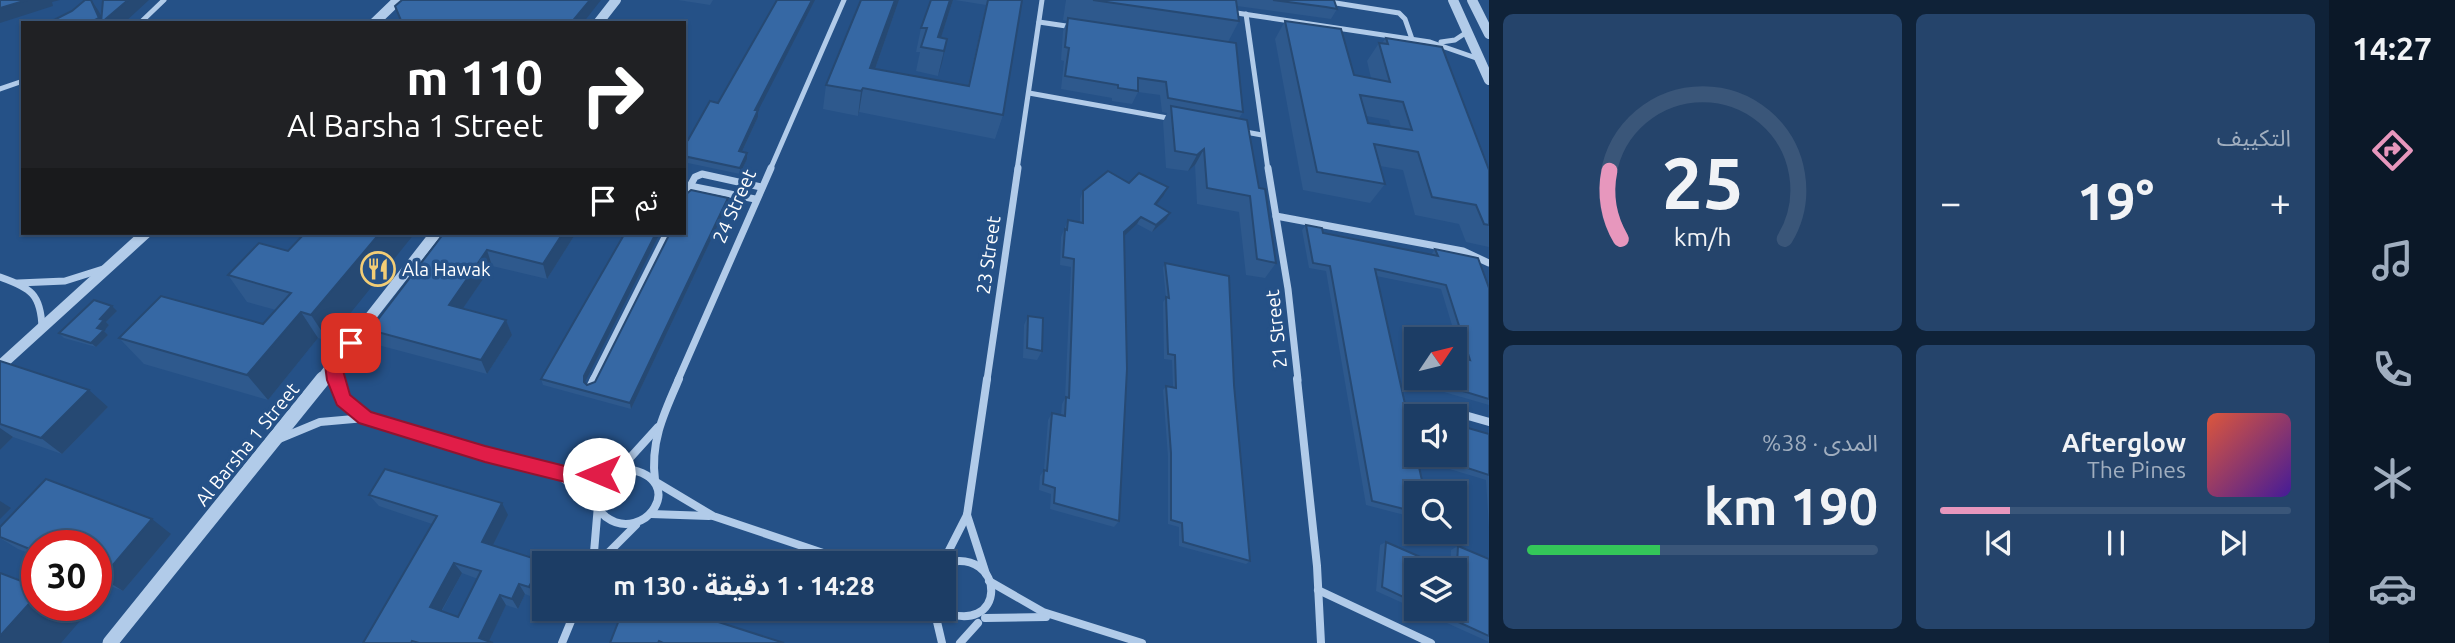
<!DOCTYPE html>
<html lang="ar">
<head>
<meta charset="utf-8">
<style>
	body { margin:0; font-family:Ubuntu,"Noto Sans Arabic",sans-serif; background:#25446b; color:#f1f3f6; direction:rtl; height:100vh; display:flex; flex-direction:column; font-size:26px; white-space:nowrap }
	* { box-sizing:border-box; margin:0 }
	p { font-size:23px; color:#a0aebf }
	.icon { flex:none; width:38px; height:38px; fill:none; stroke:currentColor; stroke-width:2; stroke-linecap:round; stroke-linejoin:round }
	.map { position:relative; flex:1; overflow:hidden; direction:ltr }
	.panel { display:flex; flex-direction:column; gap:14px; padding:14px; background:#0f2238; width:840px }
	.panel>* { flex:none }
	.banner { position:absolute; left:21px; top:21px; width:665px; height:214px; border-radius:0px; box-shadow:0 2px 5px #0004,0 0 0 2px #3a5679; direction:rtl; background:#202124; color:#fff; overflow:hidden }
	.needle { width:46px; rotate:55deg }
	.controls { position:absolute; left:1404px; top:327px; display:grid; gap:14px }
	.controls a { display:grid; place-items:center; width:63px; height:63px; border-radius:0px; background:#1c3d65; box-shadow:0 2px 5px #0004,0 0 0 2px #3a5679; font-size:35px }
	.speed { position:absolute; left:21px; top:530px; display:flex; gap:14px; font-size:35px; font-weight:700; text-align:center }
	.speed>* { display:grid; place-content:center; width:91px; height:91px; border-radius:50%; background:#1c3d65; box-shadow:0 2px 5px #0004,0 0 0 2px #3a5679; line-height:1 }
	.speed .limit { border:10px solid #d22; background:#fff; color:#111 }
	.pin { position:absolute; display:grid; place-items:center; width:60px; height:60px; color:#fff; margin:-30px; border-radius:14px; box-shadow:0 4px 10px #0006 }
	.me { position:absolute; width:77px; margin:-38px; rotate:270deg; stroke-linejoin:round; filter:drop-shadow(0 0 5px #0008) }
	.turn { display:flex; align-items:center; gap:24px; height:147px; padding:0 28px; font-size:32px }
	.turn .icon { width:91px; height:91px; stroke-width:2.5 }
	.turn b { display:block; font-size:49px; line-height:60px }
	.then { display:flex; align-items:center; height:66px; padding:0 28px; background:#0003; gap:14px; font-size:26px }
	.big { font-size:52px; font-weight:700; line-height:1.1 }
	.panel .card { flex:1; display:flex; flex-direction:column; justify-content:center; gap:10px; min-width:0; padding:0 24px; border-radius:10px; background:#25446b }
	.panel .dial { align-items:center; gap:0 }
	.dial svg { height:182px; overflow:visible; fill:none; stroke:#3a5679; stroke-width:7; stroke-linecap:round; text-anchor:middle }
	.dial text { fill:#f1f3f6; stroke:none }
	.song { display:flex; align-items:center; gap:21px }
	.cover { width:84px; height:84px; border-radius:10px; background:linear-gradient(135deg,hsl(10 70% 55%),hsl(260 70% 35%)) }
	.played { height:7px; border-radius:4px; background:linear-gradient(90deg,#e797bd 20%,#3a5679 20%) }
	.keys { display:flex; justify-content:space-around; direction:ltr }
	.heat { display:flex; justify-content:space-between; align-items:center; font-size:38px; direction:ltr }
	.charge { height:10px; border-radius:5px; background:linear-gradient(90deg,#34c759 38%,#3a5679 0) }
	.panel .tiles { flex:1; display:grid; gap:14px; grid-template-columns:repeat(2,1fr) }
	.trip { position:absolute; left:532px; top:551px; width:424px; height:70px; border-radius:0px; background:#1c3d65; box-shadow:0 2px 5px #0004,0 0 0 2px #3a5679; font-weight:700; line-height:70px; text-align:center; direction:rtl }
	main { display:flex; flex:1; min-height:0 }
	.tab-bar { display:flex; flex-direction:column; width:126px; justify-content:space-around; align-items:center; background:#0b1828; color:#a0aebf }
	.tab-bar .icon { width:49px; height:49px }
	.tab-bar .selected { color:#e797bd }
	.tab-bar b { font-size:32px; color:#f1f3f6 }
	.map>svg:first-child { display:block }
</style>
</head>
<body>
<main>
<nav class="tab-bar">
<b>14:27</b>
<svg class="icon selected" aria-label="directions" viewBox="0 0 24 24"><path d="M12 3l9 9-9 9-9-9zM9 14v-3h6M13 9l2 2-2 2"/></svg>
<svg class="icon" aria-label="music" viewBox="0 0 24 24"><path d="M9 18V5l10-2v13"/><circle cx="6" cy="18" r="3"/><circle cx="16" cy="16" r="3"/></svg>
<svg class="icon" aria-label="phone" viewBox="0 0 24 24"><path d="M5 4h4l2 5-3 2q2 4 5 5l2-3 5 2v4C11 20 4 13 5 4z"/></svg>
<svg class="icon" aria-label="climate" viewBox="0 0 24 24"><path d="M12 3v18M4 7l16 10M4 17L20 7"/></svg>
<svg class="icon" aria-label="car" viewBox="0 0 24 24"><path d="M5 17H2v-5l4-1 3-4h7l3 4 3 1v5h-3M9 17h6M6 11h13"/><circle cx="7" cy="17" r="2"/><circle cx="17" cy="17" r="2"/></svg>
</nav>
<section class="panel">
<div class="tiles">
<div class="card"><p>التكييف</p>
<div class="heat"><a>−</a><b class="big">19°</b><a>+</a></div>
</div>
<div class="card dial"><svg viewBox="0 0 100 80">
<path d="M14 69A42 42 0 1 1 86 69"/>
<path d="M14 69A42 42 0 0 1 9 39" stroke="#e797bd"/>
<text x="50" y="56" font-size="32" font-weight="700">25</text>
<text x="50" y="72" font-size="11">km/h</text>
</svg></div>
<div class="card">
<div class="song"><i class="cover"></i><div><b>Afterglow</b><p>The Pines</p></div></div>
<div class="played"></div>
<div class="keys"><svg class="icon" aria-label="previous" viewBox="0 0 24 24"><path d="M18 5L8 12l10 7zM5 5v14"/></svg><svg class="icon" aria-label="pause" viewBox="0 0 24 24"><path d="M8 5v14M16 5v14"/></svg><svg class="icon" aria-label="next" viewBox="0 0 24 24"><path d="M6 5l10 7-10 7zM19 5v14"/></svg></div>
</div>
<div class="card"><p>المدى · 38%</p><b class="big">190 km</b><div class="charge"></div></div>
</div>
</section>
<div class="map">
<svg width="1489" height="643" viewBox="0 0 1489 643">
	<rect width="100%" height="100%" fill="#255187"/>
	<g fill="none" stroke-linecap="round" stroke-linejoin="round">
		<g stroke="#b1cbe9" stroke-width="5">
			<path d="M1317,0L1399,13L1405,19L1412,39"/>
			<path d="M1230,12L1430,42L1479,59"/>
			<path d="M1246,14L1268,170"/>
			<path d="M1039,22L1073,27"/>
			<path d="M140,23L164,0"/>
			<path d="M1441,42L1455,40L1467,32"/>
			<path d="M0,89L23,81"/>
			<path d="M1029,93L1173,119"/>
			<path d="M1240,131L1262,135"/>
			<path d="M770,170L844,0"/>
			<path d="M1017,170L1042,0"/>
		</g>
		<g stroke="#b1cbe9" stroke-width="7">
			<path d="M1268,168L1288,289L1298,380"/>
			<path d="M690,186L755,199"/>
			<path d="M684,197L695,177L702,174L761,187"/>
			<path d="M1276,216L1463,251L1489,263"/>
			<path d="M0,277C31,288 41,294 42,328"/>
			<path d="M18,283L65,281L103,269"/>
			<path d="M334,365L337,380"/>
			<path d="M593,380L667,233"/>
			<path d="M678,380L771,168"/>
			<path d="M987,380L1018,168"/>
		</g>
		<g stroke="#b1cbe9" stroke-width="8">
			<path d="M336,379L347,401L365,418"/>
			<path d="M1297,379L1317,566L1321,643"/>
			<path d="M591,385L594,379"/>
			<path d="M1447,410L1489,422"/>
			<path d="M279,439L320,422L365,418L485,454L569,475L614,473"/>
			<path d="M628,469C690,480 644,545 606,517C583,499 610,475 628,469Z"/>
			<path d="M619,470L658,427"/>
			<path d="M556,474L598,501"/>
			<path d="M655,480C650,442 664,413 679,379"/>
			<path d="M656,482L713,516L856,564"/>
			<path d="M651,514L709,516"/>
			<path d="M967,515L986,574"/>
			<path d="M593,564L598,505"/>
			<path d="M597,564L636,525"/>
			<path d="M942,564L967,515L987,379"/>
			<path d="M989,581L1043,612L1142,643"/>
			<path d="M1318,590L1431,643"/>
			<path d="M934,609L942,643"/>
			<path d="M937,609C1009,643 1008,543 942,564"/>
			<path d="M985,618L1046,617"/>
			<path d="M562,643L576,609"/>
			<path d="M960,643L978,623"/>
		</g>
		<g stroke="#b1cbe9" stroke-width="10">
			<path d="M1453,0L1489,80"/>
			<path d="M1472,0L1489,34"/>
			<path d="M374,23L398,0"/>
			<path d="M598,23L616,0"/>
		</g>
		<g stroke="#b1cbe9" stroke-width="11">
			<path d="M0,366L146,233"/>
			<path d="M321,380L436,233"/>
		</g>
		<path stroke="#b1cbe9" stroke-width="15" d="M110,643L323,379"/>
	</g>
	<g fill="#2e598d" fill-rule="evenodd">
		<path d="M678,0H713L710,5Z"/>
		<path d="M899,0L875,69L968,85L986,5L955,0H1022L1003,115L995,139L859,112L858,116L823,109L826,85Z"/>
		<path d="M931,0H953L941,37L947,39L938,76L916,71L920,52H916L921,28Z"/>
		<path d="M1066,0H1334L1337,9L1331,19L1237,6L1239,21L1228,42L1243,112L1239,118L1259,188L1276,263L1265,278L1246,275L1239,212L1197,204L1195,165L1188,171L1166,168L1163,122L1167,113L1162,112L1160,95L1138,92L1132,104L1112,101V98L1061,89L1064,61L1061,60L1063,31L1067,21L1063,20Z"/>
		<path d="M1285,21L1354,75L1371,78L1367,61L1379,43H1382L1386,38L1489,170V247L1466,242L1459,224L1415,215L1403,170L1380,166L1385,184L1370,203L1303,190L1275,39ZM1366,116L1389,120L1391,127L1368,123Z"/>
		<path d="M758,111V117L742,152L747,153V159L740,174L688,163L684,171V139L688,140Z"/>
		<path d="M1129,183L1168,187L1164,195L1156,205L1170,213L1166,220L1152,232L1137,224L1124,236L1119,521L1114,527L1050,509L1051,494L1039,490L1040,476L1044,470L1048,420L1052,413L1061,415L1062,404L1065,398L1071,267L1060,265L1061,237L1068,220L1080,222V199L1083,191Z"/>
		<path d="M728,198V204L631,409L543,385L541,379L585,382L587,385L595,382Z"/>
		<path d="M1306,225L1323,233L1431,255L1435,249L1489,288V405L1430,388L1429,378H1454L1462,358L1441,289L1376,276L1416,494V518L1366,505L1326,271L1309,268L1302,230Z"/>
		<path d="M444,233H576L547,279L492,266L463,308L506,320L512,335L487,374L378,345L370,330Z"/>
		<path d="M288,251L328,341L318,338L268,400L144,364L119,338L263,324L276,310L247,302L228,275Z"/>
		<path d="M1165,263L1234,385L1250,561L1246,564L1179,546V527L1168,524V457L1163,390L1166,386L1173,387L1172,360L1164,359L1163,302L1166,298L1163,268Z"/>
		<path d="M117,311L106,322L109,325L104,331L108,335L96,347L64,338L59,333Z"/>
		<path d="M1028,316L1042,351L1037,360L1023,358L1024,325Z"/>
		<path d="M0,361L108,407L62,454L13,437L0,450Z"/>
		<path d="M1489,434V528L1486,480L1443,467L1442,455H1454Z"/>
		<path d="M369,495L508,515L493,545L542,561L544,565V578L535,598L525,594L518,609L506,605L488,642L493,643H363L432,524L379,506ZM462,573L478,579L458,617L442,611Z"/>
		<path d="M0,527L171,534L123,591L96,580V546H37V556L18,549L0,538Z"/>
		<path d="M1386,542L1416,570V609L1376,591L1380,545Z"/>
		<path d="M1458,546L1489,559V642L1416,609H1454V570H1450L1451,550Z"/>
	</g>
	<g fill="#264973">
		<path d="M27,0H60L52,2L53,6L0,23V8Z"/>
		<path d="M91,0L98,10L104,21L128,0H149L124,23H89Z"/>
		<path d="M590,0H601L583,23H571Z"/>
		<path d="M812,0H815L758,111V117L739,158V151L755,110Z"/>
		<path d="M895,0H899L868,89L870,68Z"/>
		<path d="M950,0H953L937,50L938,37Z"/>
		<path d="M947,39L942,63L938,76L944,51Z"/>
		<path d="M863,88L859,112L858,116L861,91Z"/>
		<path d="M1204,149L1195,165L1188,171L1197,155Z"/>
		<path d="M747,153V159L740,174V168Z"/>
		<path d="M688,157V163L684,171V164Z"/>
		<path d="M1168,187L1164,195L1151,212L1155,204Z"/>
		<path d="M728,198V204L631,409L630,403Z"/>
		<path d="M1170,213L1166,220L1152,232L1156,225Z"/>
		<path d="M1141,217L1137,224L1120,240L1124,232Z"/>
		<path d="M380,233H415L328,341L311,315Z"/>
		<path d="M563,233H576L547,279L543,264Z"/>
		<path d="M656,233H660L585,382V388L584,376Z"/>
		<path d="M487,250L492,266L455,320L449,305Z"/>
		<path d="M112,306L117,311L106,322L109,325L104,331L108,335L96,347L91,343L100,319Z"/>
		<path d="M301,312L318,338L268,400L247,375Z"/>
		<path d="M506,320L512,335L487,374L481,360Z"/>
		<path d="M89,390L108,407L62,454L41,438Z"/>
		<path d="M0,428L13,437L0,450Z"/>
		<path d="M0,501L11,508L0,519Z"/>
		<path d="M502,503L508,515L489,553L482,542Z"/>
		<path d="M152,519L171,534L123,591L102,578Z"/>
		<path d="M542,561L544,565V578L535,598L529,587Z"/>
		<path d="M454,563L462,573L438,617L430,607Z"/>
		<path d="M519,584L525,594L518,609L512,599Z"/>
		<path d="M37,595V606H71L86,614L61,643H0V636Z"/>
		<path d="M500,595L506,605L488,643L479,638Z"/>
	</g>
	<g fill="#3668a4" stroke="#264973" stroke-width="2" fill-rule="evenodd">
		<path d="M0,0H27L0,8Z"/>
		<path d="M85,0H91L99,18L89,23H48L72,11Z"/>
		<path d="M103,0H128L101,23Z"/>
		<path d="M402,0H590L571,23H402L395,6Z"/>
		<path d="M777,0H812L755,110H758L739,151L747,153L740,168L688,157L684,164V139L688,140L710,101L718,103Z"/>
		<path d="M861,0H895L870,68L969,86L988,0H1022L1003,115L863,88L861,91L826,85Z"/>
		<path d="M931,0H950L938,37L947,39L944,51L921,47L927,28H921Z"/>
		<path d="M1093,0H1236L1239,21Z"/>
		<path d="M1273,0H1334L1337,9L1326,7Z"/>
		<path d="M1068,18L1236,43L1243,112L1168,98L1166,82L1138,78V91L1118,88V85L1065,76L1069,48L1065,47Z"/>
		<path d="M1285,21L1341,29L1354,75L1390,82L1379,43L1388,44L1386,38L1442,47L1489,170V225L1484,224L1476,205L1432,197L1418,152L1374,144L1385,184L1317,172ZM1360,95L1403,102L1412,130L1368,123Z"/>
		<path d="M1171,106L1247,120L1259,188L1265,189L1276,263L1257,259L1250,196L1207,188L1204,149L1197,155L1175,151Z"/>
		<path d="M1108,171L1129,183L1139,173L1168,187L1155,204L1170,213L1156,225L1141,217L1124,232L1127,369L1119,521L1054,503L1055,488L1043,484L1044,470L1047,471L1052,413L1065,416L1066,397L1069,398L1074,259L1063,257L1065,229L1067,230L1068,220L1083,223V191Z"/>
		<path d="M691,190L728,198L630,403L541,379L625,233H656L584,376V382L587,385L595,382L670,233H684V196Z"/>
		<path d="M1306,225L1322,228L1323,233L1438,256L1435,249L1478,258L1489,288V399L1436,383L1435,378H1454V355L1470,360L1446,285L1375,269L1425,494H1416V512L1372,501L1330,266L1313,263Z"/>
		<path d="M305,233H380L311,315L301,312L247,375L119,338L161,296L263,324L291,293L228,275L259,243L288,251Z"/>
		<path d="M444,233H563L543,264L487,250L449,305L506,320L481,360L370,330Z"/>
		<path d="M1165,263L1229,276L1234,385L1250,561L1183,542L1182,523L1171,520V453L1166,386L1176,388L1175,355L1168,354L1166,297L1169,298Z"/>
		<path d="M94,300L112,306L100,319L104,320L97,328L104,330L91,343L59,333Z"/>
		<path d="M1028,316L1043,318L1042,351L1027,348Z"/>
		<path d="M0,361L89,390L41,438L0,424Z"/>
		<path d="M1454,424L1489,434V475L1449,462L1448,455H1454Z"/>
		<path d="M385,469L502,503L482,542L542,561L529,587L519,584L512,599L500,595L479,638L493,643H419L412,641L411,643H363L437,516L369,495ZM454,563L481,571L458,617L430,607Z"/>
		<path d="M46,479L152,519L102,578L96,575V546H37V552L0,537V527Z"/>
		<path d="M1386,542L1441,566L1442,570H1416V603L1382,587Z"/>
		<path d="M1458,546L1489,559V636L1454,620Z"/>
		<path d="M0,573L37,587V595L0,636Z"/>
		<path d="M633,609H678L784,643H663L659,641L658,643H610L621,615Z"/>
		<path d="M1430,609H1451L1453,620Z"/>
	</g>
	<path fill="#e11d48" stroke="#92132f" stroke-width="2" d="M351,337L359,343L342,367L350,395L371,412L485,446L569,467L599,466L606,468L608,474L606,480L569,483L485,462L359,423L337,405L327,380L325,365L345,339Z"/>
	<defs>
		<g id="restaurant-ring" transform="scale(1.75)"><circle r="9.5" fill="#255187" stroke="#f2cd76" stroke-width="1.5"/><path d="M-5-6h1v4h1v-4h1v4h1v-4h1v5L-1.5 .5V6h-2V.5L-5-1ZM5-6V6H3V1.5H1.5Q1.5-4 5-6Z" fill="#f2cd76"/></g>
	</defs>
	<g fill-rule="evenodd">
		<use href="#restaurant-ring" x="378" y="269"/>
	</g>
	<g text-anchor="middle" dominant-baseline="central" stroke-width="7" stroke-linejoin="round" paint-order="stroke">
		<g font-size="19" fill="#fff" stroke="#255187">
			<text transform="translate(734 206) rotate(-66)">24 Street</text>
			<text transform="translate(988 255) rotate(-82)">23 Street</text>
			<text transform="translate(1276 329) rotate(-96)">21 Street</text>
			<text transform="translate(247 444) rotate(-51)">Al Barsha 1 Street</text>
		</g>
		<g font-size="19" fill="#fff" stroke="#255187" text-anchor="start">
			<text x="402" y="269">Ala Hawak</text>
		</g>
	</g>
</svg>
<div class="controls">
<a><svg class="needle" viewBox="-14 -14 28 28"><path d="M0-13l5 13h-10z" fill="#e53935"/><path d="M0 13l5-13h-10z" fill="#a0aebf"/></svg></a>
<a><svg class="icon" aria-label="sound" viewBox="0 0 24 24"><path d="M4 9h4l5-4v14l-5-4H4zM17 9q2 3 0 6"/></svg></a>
<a><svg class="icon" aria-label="search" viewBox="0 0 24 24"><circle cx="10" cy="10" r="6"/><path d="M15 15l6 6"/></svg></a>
<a><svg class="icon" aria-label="layers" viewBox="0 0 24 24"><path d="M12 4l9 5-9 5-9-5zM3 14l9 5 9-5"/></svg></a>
</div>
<div class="speed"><div class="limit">30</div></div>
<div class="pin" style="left:351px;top:343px;background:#d93025"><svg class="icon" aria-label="arrive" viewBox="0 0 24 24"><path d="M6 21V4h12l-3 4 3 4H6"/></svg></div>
<svg class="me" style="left:599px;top:474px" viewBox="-20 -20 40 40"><circle r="19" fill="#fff"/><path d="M0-13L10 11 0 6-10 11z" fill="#e11d48"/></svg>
<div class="trip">14:28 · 1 دقيقة · 130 m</div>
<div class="banner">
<div class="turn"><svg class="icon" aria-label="right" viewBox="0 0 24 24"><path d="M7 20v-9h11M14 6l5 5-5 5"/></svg><div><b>110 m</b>Al Barsha 1 Street</div></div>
<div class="then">ثم<svg class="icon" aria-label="arrive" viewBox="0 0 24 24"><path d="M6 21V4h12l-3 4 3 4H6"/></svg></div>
</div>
</div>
</main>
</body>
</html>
